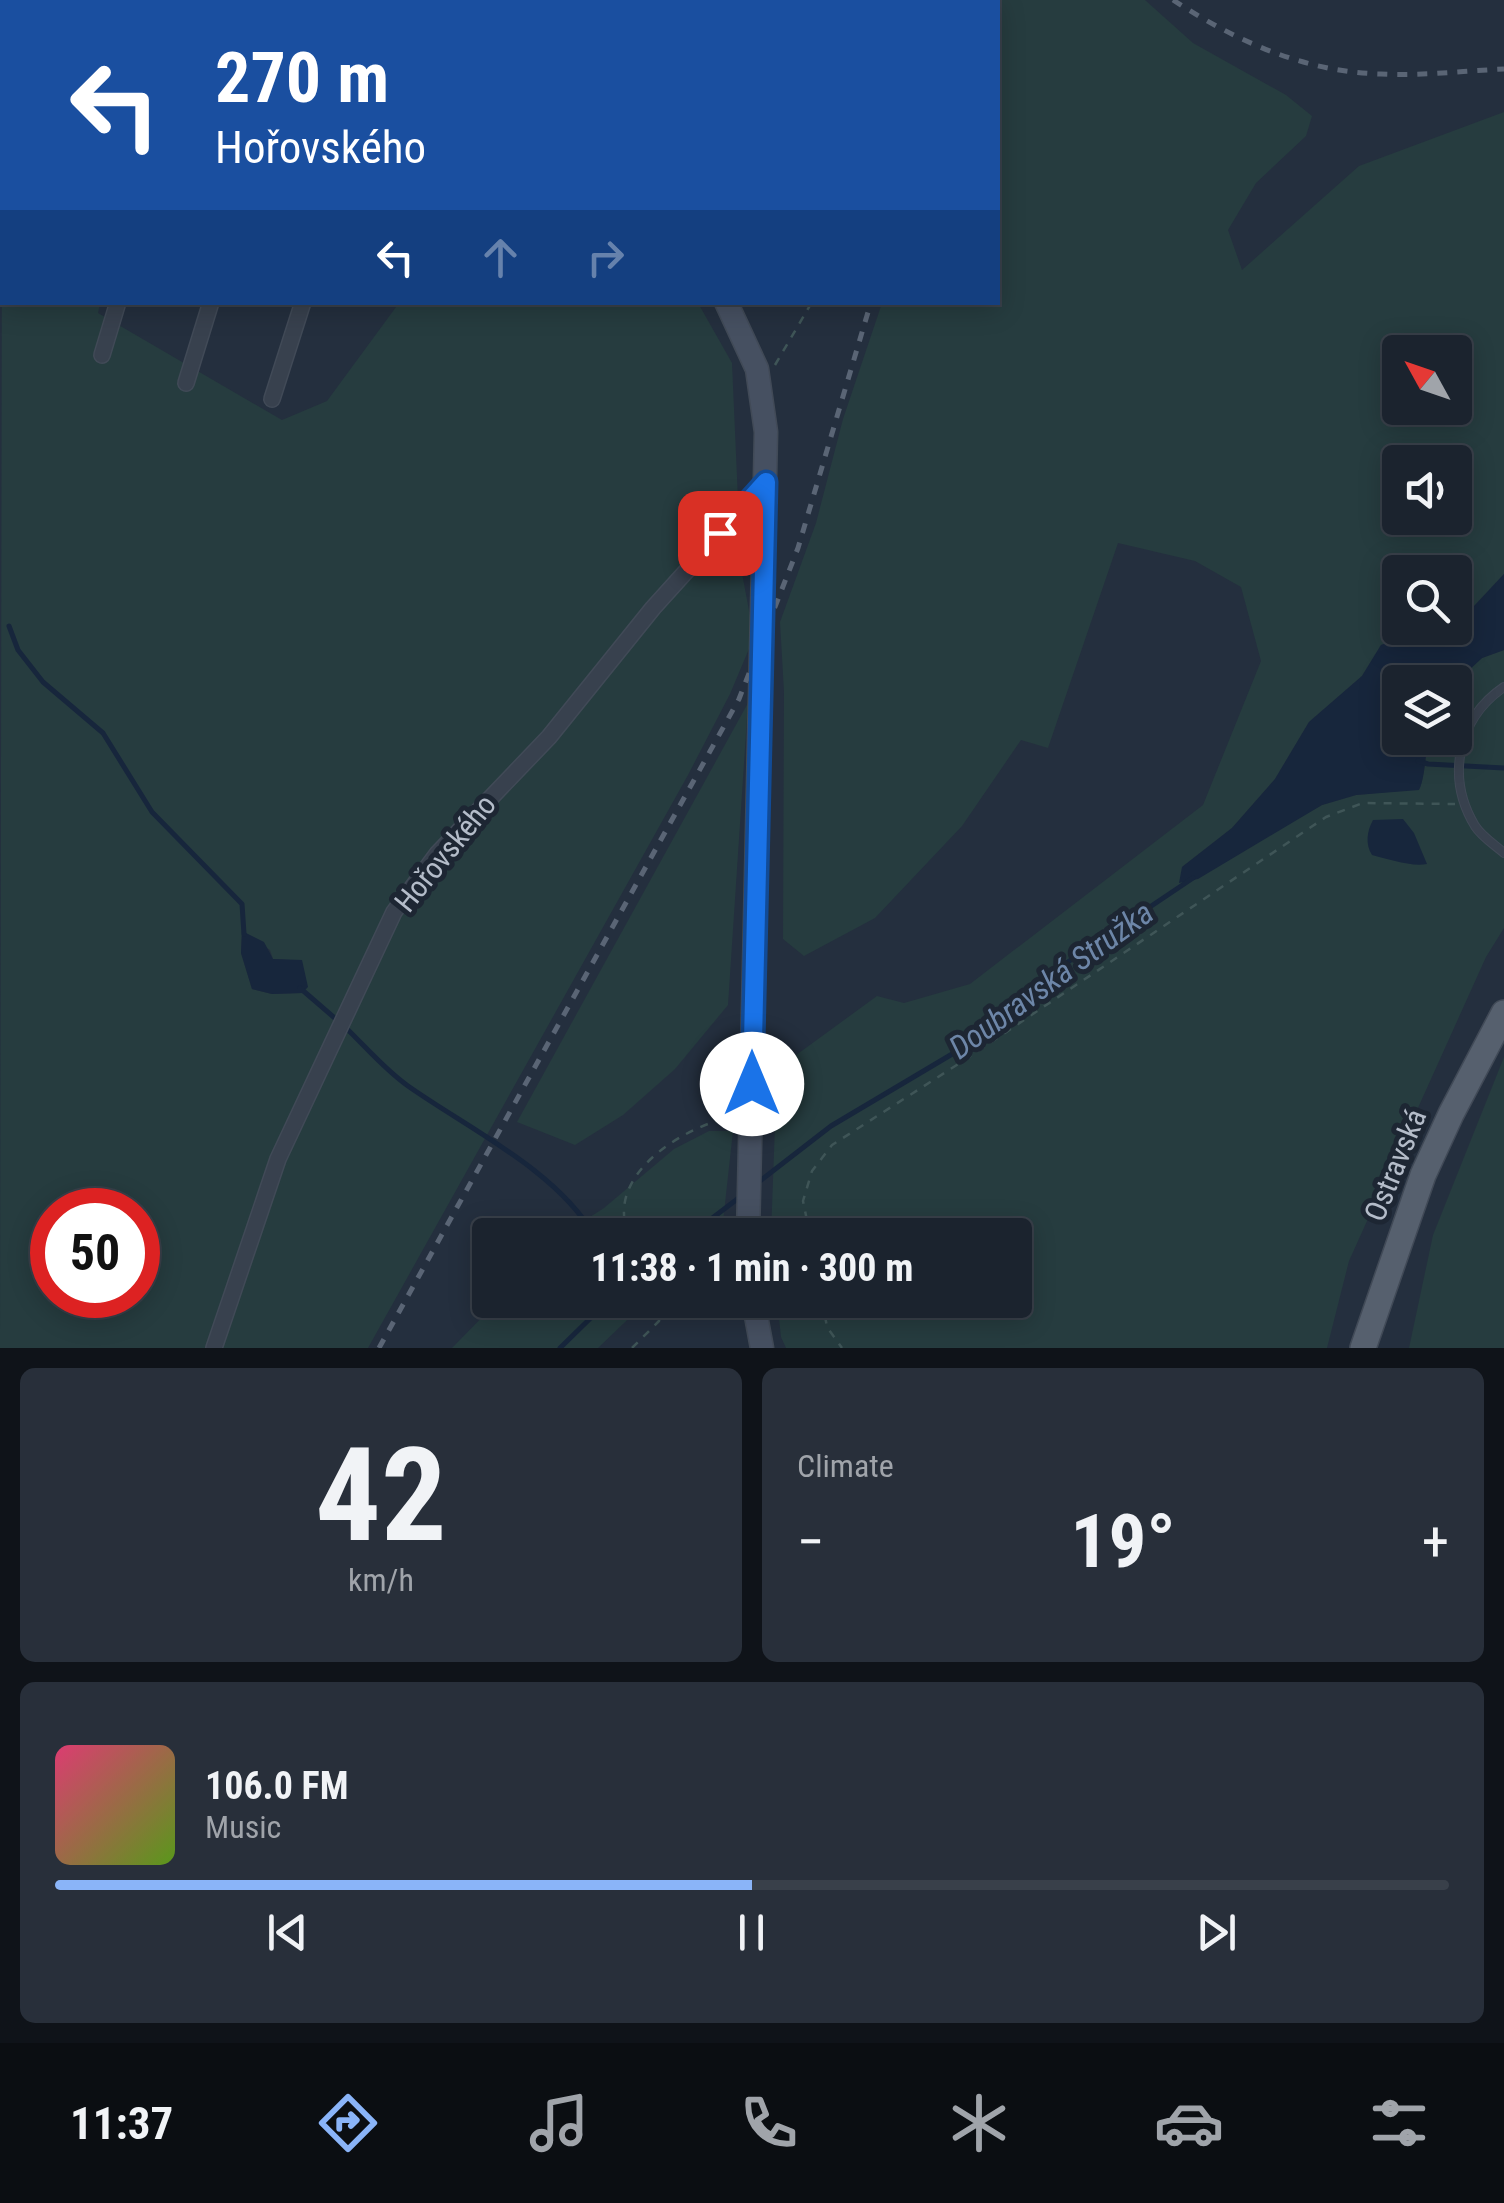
<!DOCTYPE html>
<html lang="en">
<head>
<meta charset="utf-8">
<style>
	body { margin:0; font-family:"Roboto Condensed",sans-serif; background:#282f3a; color:#f1f3f6; height:100vh; display:flex; flex-direction:column; font-size:38px; white-space:nowrap }
	* { box-sizing:border-box; margin:0 }
	p { font-size:32px; color:#a0a4aa }
	.icon { flex:none; width:55px; height:55px; fill:none; stroke:currentColor; stroke-width:2; stroke-linecap:round; stroke-linejoin:round }
	.map { position:relative; height:1348px; overflow:hidden }
	.drawer { display:flex; flex-direction:column; gap:20px; padding:20px; background:#0f1319; flex:1 }
	.drawer>* { flex:none }
	.top-card { position:absolute; left:0px; top:0px; width:1000px; height:305px; box-shadow:0 5px 25px #0003,0 0 0 2px #39404a; background:#1a4fa0; color:#fff; overflow:hidden }
	.needle { width:65px; rotate:310deg }
	.fabs { position:absolute; left:1382px; top:335px; display:grid; gap:20px }
	.fabs a { display:grid; place-items:center; width:90px; height:90px; border-radius:10px; background:#1b232e; box-shadow:0 5px 25px #0003,0 0 0 2px #39404a; font-size:50px }
	.speed { position:absolute; left:30px; top:1188px; display:flex; gap:20px; font-size:50px; font-weight:700; text-align:center }
	.speed>* { display:grid; place-content:center; width:130px; height:130px; border-radius:50%; background:#1b232e; box-shadow:0 5px 25px #0003,0 0 0 2px #39404a; line-height:1 }
	.speed .limit { border:15px solid #d22; background:#fff; color:#111 }
	.pin { position:absolute; display:grid; place-items:center; width:85px; height:85px; color:#fff; margin:-42px; border-radius:20px; box-shadow:0 5px 15px #0006 }
	.me { position:absolute; width:110px; margin:-55px; rotate:0deg; stroke-linejoin:round; filter:drop-shadow(0 0 8px #0008) }
	.turn { display:flex; align-items:center; gap:35px; height:210px; padding:0 50px; font-size:45px }
	.turn .icon { width:130px; height:130px; stroke-width:2.5 }
	.turn b { display:block; font-size:70px; line-height:85px }
	.lanes { display:flex; align-items:center; height:95px; padding:0 50px; background:#0003; justify-content:center; gap:50px; direction:ltr }
	.lanes .off { opacity:.35 }
	.big { font-size:75px; font-weight:700; line-height:1.1 }
	.drawer .tile { flex:1; display:flex; flex-direction:column; justify-content:center; gap:15px; min-width:0; padding:0 35px; border-radius:15px; background:#282f3a }
	.drawer .dial { align-items:center; gap:0 }
	.dial b { font-size:130px; line-height:1 }
	.song { display:flex; align-items:center; gap:30px }
	.cover { width:120px; height:120px; border-radius:15px; background:linear-gradient(135deg,hsl(340 70% 55%),hsl(90 70% 35%)) }
	.played { height:10px; border-radius:5px; background:linear-gradient(90deg,#8ab4f8 50%,#39404a 50%) }
	.keys { display:flex; justify-content:space-around; direction:ltr }
	.heat { display:flex; justify-content:space-between; align-items:center; font-size:55px; direction:ltr }
	.drawer .tiles { flex:1; display:grid; gap:20px; grid-template-columns:1fr 1fr }
	.tile:last-child { grid-column:span 2 }
	.trip { position:absolute; left:472px; top:1218px; width:560px; height:100px; border-radius:10px; background:#1b232e; box-shadow:0 5px 25px #0003,0 0 0 2px #39404a; font-weight:700; line-height:100px; text-align:center }
	.tabs { display:flex; height:160px; justify-content:space-around; align-items:center; background:#0b0e12; color:#a0a4aa }
	.tabs .icon { width:70px; height:70px }
	.tabs .selected { color:#8ab4f8 }
	.tabs b { font-size:45px; color:#f1f3f6 }
	.map>svg:first-child { display:block }
</style>
</head>
<body>
<div class="map">
<svg width="1504" height="1348" viewBox="0 0 1504 1348">
	<rect width="100%" height="100%" fill="#242f3e"/>
	<g fill="#263c3f" fill-rule="evenodd">
		<path d="M954,0H1145L1193,43L1286,95L1312,116L1306,136L1256,183L1228,230L1242,270L1359,166L1504,112V574L1455,626V572H1400V628H1454L1442,636L1395,640L1381,645L1362,676L1309,722L1275,779L1232,828L1182,867L1248,847L1322,805L1356,795L1419,789C1425,779 1425,753 1429,738H1455V683L1482,658L1504,650V928L1486,957L1349,1261L1327,1348H786L781,1337L777,1300H1015V1235H771L777,1069L877,996L904,1003L970,984L1203,805L1261,661L1241,587L1195,561L1118,543L1048,748L1021,740L962,826L875,918L804,956L783,939L784,692L780,622L816,523L843,419L882,303L998,302V2H953ZM1400,352H1455V408H1400ZM1400,462H1455V518H1400Z"/>
		<path d="M2,176V302L100,303L98,313L282,420L327,401L399,303H698L732,363L741,568L754,637L730,694L688,775L368,1348H0ZM242,931L270,950L273,959L290,960L302,993L272,994L252,989L241,953ZM52,1210H138V1295H52Z"/>
		<path d="M748,703L728,1005L675,1069L623,1115L575,1145L517,1122Z"/>
		<path d="M1504,1057V1348H1409L1433,1235Z"/>
		<path d="M709,1131H733L722,1231L718,1235H562L604,1208L674,1149Z"/>
		<path d="M499,1300H648L598,1348H452Z"/>
	</g>
	<g fill="#17263c">
		<path d="M1504,574V650L1482,658L1455,683L1400,682V738H1429C1425,753 1425,779 1419,790L1356,795L1322,805L1198,879L1179,883L1182,867L1232,828L1275,779L1309,722L1362,676L1381,645L1395,640L1442,636L1450,632Z"/>
		<path d="M1403,819L1414,833L1427,864C1411,867 1388,859 1372,855C1365,844 1367,831 1373,820Z"/>
		<path d="M242,931L264,942L273,959L302,960L308,987L302,993L272,994L252,989L241,953Z"/>
	</g>
	<g fill="none" stroke-linecap="round" stroke-linejoin="round">
		<g stroke="#17263c" stroke-width="5">
			<path d="M9,626L18,650L43,682L103,733L152,812L242,904L244,934"/>
			<path d="M1418,761L1428,764L1504,768"/>
			<path d="M300,988L337,1020"/>
			<path d="M345,1027C366,1047 385,1070 408,1086C469,1129 556,1170 594,1235"/>
			<path d="M756,1184L831,1126L964,1047L1044,978L1193,878"/>
			<path d="M690,1235L740,1197"/>
			<path d="M560,1348L609,1300"/>
		</g>
		<g stroke="#414a57" stroke-width="10">
			<path id="lane" d="M1504,687C1457,719 1446,778 1475,826C1482,837 1495,845 1504,853"/>
		</g>
		<g stroke="#414a57" stroke-width="18">
			<g id="street">
				<path d="M210,2L211,0"/>
				<path d="M302,2L303,0"/>
				<path d="M399,2L400,0"/>
				<path d="M102,355L118,302"/>
				<path d="M186,383L211,302"/>
				<path d="M272,399L303,302"/>
				<path d="M214,1348L278,1159L394,912L437,854L549,737L653,608L766,483"/>
			</g>
		</g>
		<g stroke="#414a57" stroke-width="25">
			<g id="secondary">
				<path d="M535,0L536,2"/>
				<path d="M726,302L757,369L766,432L748,1235"/>
				<path d="M753,1300L762,1348"/>
			</g>
		</g>
		<g stroke="#414a57" stroke-width="28">
			<path id="primary" d="M1363,1348L1423,1175L1451,1114L1504,1013"/>
		</g>
		<g stroke="#3f5557" stroke-width="2.5" stroke-dasharray="8 8" stroke-linecap="butt">
			<path d="M809,0V2"/>
			<path d="M775,365L812,302"/>
			<path d="M629,1235C603,1176 683,1127 731,1117"/>
			<path d="M810,1235L803,1201L812,1171L832,1145L963,1061L1326,817L1363,803L1455,804"/>
			<path d="M822,1300L827,1327L842,1348"/>
			<path d="M632,1348L659,1321L662,1300"/>
		</g>
		<use href="#lane" stroke="#38414e" stroke-width="8"/>
		<use href="#street" stroke="#38414e" stroke-width="15"/>
		<use href="#secondary" stroke="#465061" stroke-width="22"/>
		<use href="#primary" stroke="#56606e" stroke-width="25"/>
		<g stroke="#5a6575" stroke-width="5" stroke-dasharray="10 10" stroke-linecap="butt">
			<path d="M1173,0C1236,41 1304,72 1381,74C1421,76 1463,71 1504,69"/>
			<path d="M943,2V0"/>
			<path d="M379,1348L739,699L798,548L871,302"/>
		</g>
	</g>
	<g fill="none" stroke-linecap="round" stroke-linejoin="round">
		<g stroke="#114b97" stroke-width="25">
			<path id="route" d="M720,533L766,482L752,1084"/>
		</g>
		<use href="#route" stroke="#1a73e8" stroke-width="18"/>
	</g>
	<g text-anchor="middle" dominant-baseline="central" stroke-width="10" stroke-linejoin="round" paint-order="stroke">
		<g font-size="30" fill="#b4bcc9" stroke="#1d2633">
			<text transform="translate(445 853) rotate(-51)">Hořovského</text>
			<text transform="translate(1395 1165) rotate(-68)">Ostravská</text>
		</g>
		<g font-size="32" font-style="italic" fill="#6d86a8" stroke="#1d2633">
			<text transform="translate(1051 980) rotate(-36)">Doubravská Stružka</text>
		</g>
	</g>
</svg>
<div class="fabs">
<a><svg class="needle" viewBox="-14 -14 28 28"><path d="M0-13l5 13h-10z" fill="#e53935"/><path d="M0 13l5-13h-10z" fill="#a0a4aa"/></svg></a>
<a><svg class="icon" aria-label="sound" viewBox="0 0 24 24"><path d="M4 9h4l5-4v14l-5-4H4zM17 9q2 3 0 6"/></svg></a>
<a><svg class="icon" aria-label="search" viewBox="0 0 24 24"><circle cx="10" cy="10" r="6"/><path d="M15 15l6 6"/></svg></a>
<a><svg class="icon" aria-label="layers" viewBox="0 0 24 24"><path d="M12 4l9 5-9 5-9-5zM3 14l9 5 9-5"/></svg></a>
</div>
<div class="speed"><div class="limit">50</div></div>
<div class="pin" style="left:720px;top:533px;background:#d93025"><svg class="icon" aria-label="arrive" viewBox="0 0 24 24"><path d="M6 21V4h12l-3 4 3 4H6"/></svg></div>
<svg class="me" style="left:752px;top:1084px" viewBox="-20 -20 40 40"><circle r="19" fill="#fff"/><path d="M0-13L10 11 0 6-10 11z" fill="#1a73e8"/></svg>
<div class="trip">11:38 · 1 min · 300 m</div>
<div class="top-card">
<div class="turn"><svg class="icon" aria-label="left" viewBox="0 0 24 24"><path d="M17 20v-9H6M10 6l-5 5 5 5"/></svg><div><b>270 m</b>Hořovského</div></div>
<div class="lanes"><svg class="icon" aria-label="left" viewBox="0 0 24 24"><path d="M17 20v-9H6M10 6l-5 5 5 5"/></svg><svg class="icon off" aria-label="ahead" viewBox="0 0 24 24"><path d="M12 20V5M6 11l6-6 6 6"/></svg><svg class="icon off" aria-label="right" viewBox="0 0 24 24"><path d="M7 20v-9h11M14 6l5 5-5 5"/></svg></div>
</div>
</div>
<section class="drawer">
<div class="tiles">
<div class="tile dial"><b>42</b><p>km/h</p></div>
<div class="tile"><p>Climate</p>
<div class="heat"><a>−</a><b class="big">19°</b><a>+</a></div>
</div>
<div class="tile">
<div class="song"><i class="cover"></i><div><b>106.0 FM</b><p>Music</p></div></div>
<div class="played"></div>
<div class="keys"><svg class="icon" aria-label="previous" viewBox="0 0 24 24"><path d="M18 5L8 12l10 7zM5 5v14"/></svg><svg class="icon" aria-label="pause" viewBox="0 0 24 24"><path d="M8 5v14M16 5v14"/></svg><svg class="icon" aria-label="next" viewBox="0 0 24 24"><path d="M6 5l10 7-10 7zM19 5v14"/></svg></div>
</div>
</div>
</section>
<nav class="tabs">
<b>11:37</b>
<svg class="icon selected" aria-label="directions" viewBox="0 0 24 24"><path d="M12 3l9 9-9 9-9-9zM9 14v-3h6M13 9l2 2-2 2"/></svg>
<svg class="icon" aria-label="music" viewBox="0 0 24 24"><path d="M9 18V5l10-2v13"/><circle cx="6" cy="18" r="3"/><circle cx="16" cy="16" r="3"/></svg>
<svg class="icon" aria-label="phone" viewBox="0 0 24 24"><path d="M5 4h4l2 5-3 2q2 4 5 5l2-3 5 2v4C11 20 4 13 5 4z"/></svg>
<svg class="icon" aria-label="climate" viewBox="0 0 24 24"><path d="M12 3v18M4 7l16 10M4 17L20 7"/></svg>
<svg class="icon" aria-label="car" viewBox="0 0 24 24"><path d="M5 17H2v-5l4-1 3-4h7l3 4 3 1v5h-3M9 17h6M6 11h13"/><circle cx="7" cy="17" r="2"/><circle cx="17" cy="17" r="2"/></svg>
<svg class="icon" aria-label="filters" viewBox="0 0 24 24"><path d="M4 7h16M4 17h16"/><circle cx="9" cy="7" r="2"/><circle cx="15" cy="17" r="2"/></svg>
</nav>
</body>
</html>
